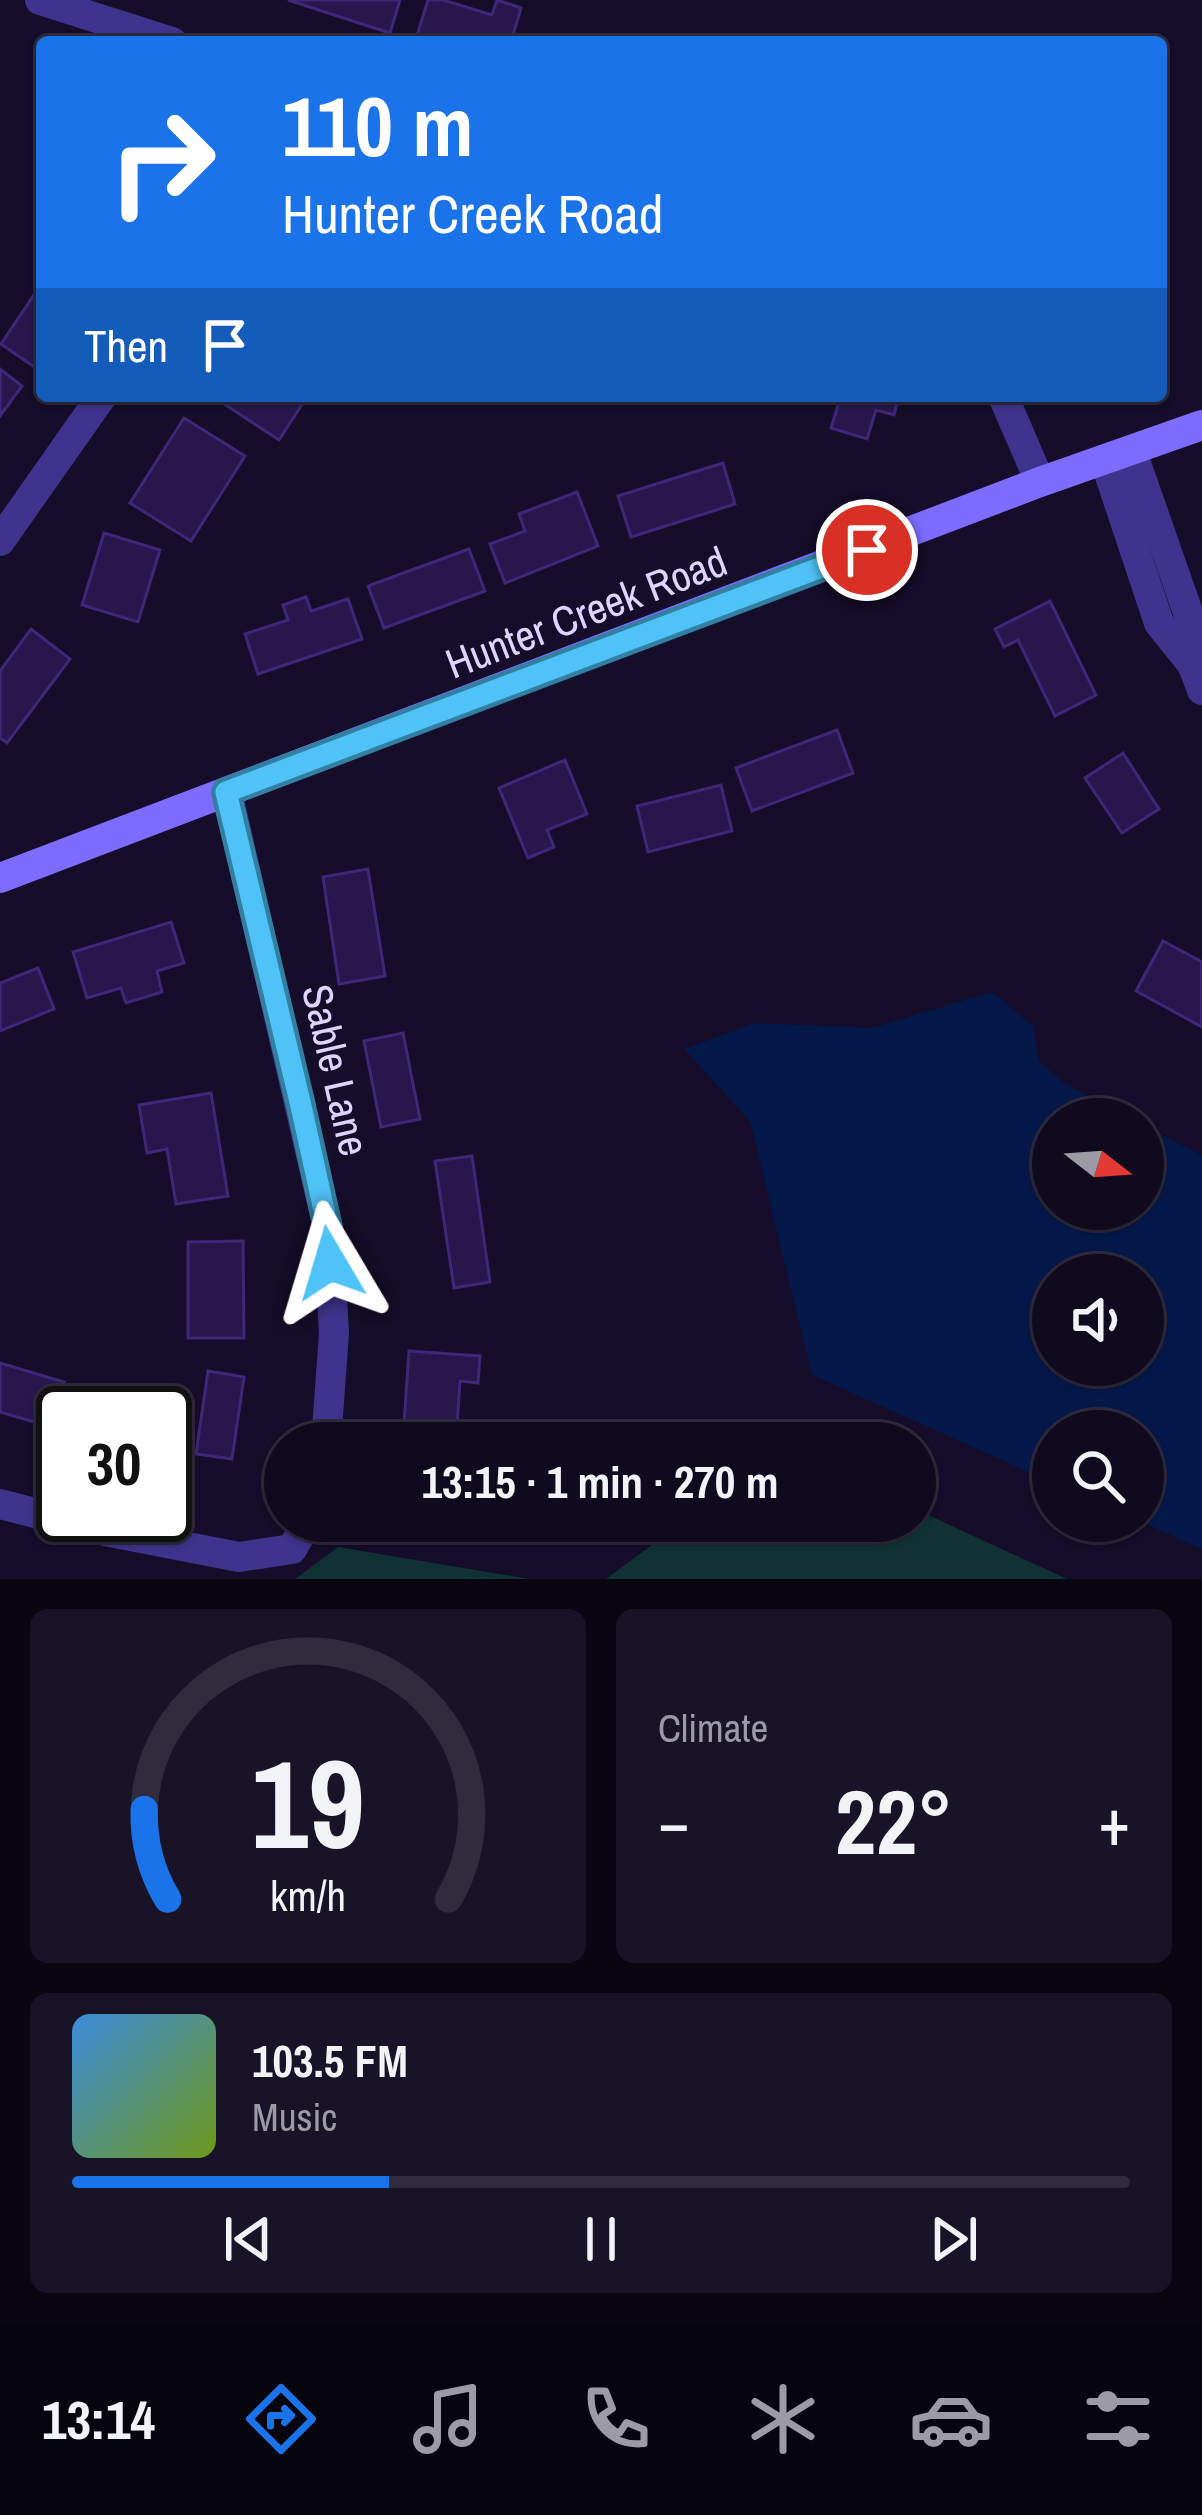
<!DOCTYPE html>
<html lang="en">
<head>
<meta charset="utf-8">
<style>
	body { margin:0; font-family:"Archivo Narrow",sans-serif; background:#191328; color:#f1f3f6; height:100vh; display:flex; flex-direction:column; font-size:45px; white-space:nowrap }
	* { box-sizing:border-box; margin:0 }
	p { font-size:39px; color:#9c9aa4 }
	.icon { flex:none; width:66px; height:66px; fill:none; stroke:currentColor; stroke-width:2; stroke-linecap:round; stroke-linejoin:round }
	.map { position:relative; height:1579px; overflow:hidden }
	.drawer { display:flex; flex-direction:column; gap:30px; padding:30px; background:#090611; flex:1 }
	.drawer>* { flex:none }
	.top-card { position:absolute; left:36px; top:36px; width:1131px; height:366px; border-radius:12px; box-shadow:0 3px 9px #0004,0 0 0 3px #302b3d; background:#1a73e8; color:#fff; overflow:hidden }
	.needle { width:78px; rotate:107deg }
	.fabs { position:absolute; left:1032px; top:1098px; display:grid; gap:24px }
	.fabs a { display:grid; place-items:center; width:132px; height:132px; border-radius:50%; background:#100a1f; box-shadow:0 3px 9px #0004,0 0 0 3px #302b3d; font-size:60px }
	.speed { position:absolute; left:36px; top:1386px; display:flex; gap:24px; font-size:60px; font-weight:700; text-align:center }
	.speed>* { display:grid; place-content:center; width:156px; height:156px; border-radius:50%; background:#100a1f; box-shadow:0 3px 9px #0004,0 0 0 3px #302b3d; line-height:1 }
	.speed .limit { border:6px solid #111; border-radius:18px; background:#fff; color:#111 }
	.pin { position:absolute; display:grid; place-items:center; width:102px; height:102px; color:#fff; margin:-51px; border:6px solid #fff; border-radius:50%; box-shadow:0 3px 12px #0007 }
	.me { position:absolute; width:132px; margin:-66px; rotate:353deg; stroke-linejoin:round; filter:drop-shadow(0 0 9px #0008) }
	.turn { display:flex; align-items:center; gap:42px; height:252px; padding:0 48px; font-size:54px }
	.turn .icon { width:156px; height:156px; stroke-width:2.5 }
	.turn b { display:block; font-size:84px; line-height:102px }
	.then { display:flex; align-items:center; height:114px; padding:0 48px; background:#0003; gap:24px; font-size:45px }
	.big { font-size:90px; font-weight:700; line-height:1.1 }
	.drawer .card { flex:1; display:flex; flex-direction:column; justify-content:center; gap:18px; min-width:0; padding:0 42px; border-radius:18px; background:#191328 }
	.drawer .dial { align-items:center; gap:0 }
	.dial svg { height:312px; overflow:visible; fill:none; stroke:#302b3d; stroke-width:7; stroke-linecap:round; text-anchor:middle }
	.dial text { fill:#f1f3f6; stroke:none }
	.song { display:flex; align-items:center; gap:36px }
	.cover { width:144px; height:144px; border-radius:18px; background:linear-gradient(135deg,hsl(210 70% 55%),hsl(80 70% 35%)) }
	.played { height:12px; border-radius:6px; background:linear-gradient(90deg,#1a73e8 30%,#302b3d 30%) }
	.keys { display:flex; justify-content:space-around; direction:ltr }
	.heat { display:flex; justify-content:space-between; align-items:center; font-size:66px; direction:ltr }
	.drawer .tiles { flex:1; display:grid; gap:30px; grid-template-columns:1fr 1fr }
	.card:last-child { grid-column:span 2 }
	.trip { position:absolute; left:264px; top:1422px; width:672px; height:120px; border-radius:60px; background:#100a1f; box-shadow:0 3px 9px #0004,0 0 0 3px #302b3d; font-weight:700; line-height:120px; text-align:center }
	.menu { display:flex; height:192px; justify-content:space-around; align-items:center; background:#06040c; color:#9c9aa4 }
	.menu .icon { width:84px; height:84px }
	.menu .current { color:#1a73e8 }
	.menu b { font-size:54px; color:#f1f3f6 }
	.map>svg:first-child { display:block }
</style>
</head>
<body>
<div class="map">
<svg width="1202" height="1579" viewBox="0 0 1202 1579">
	<rect width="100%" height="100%" fill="#150d29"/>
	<g fill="#103234">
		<path d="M915,1509L1067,1579H606L684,1521H915Z"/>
		<path d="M338,1547L530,1579H295Z"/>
	</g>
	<path fill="#05184a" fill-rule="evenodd" d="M992,992L1033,1026L1039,1061L1063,1082L1129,1119H1053V1209H1143V1126L1202,1155V1549L1139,1521H1143V1431H1053V1483L812,1375L750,1121L684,1049L755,1023L872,1028ZM1053,1275H1143V1365H1053Z"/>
	<g fill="#27174c" stroke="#3f277a" stroke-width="3">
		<path d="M288,0H400L390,33Z"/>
		<path d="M428,0H443L492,15L497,0L521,8L511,42H415Z"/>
		<path d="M42,283V360L36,368L1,344Z"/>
		<path d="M0,369L22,386L0,416Z"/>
		<path d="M212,396H293L303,403L279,440Z"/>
		<path d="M841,396H899L894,415L876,410L867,439L831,428Z"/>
		<path d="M184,418L245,456L191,541L130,503Z"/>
		<path d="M723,463L735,504L631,537L618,496Z"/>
		<path d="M577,492L598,546L505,583L490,544L525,531L519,514Z"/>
		<path d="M104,533L160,550L138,622L82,605Z"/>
		<path d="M469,549L485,591L384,628L368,586Z"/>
		<path d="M306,597L311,611L348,599L362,639L258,674L245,634L288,620L283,605Z"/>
		<path d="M1050,601L1096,695L1055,716L1018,640L1004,647L995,629Z"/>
		<path d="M31,629L70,659L7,743L0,738V671Z"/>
		<path d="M837,730L853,773L752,811L736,768Z"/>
		<path d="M1123,753L1159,809L1122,833L1085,778Z"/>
		<path d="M565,760L587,814L547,830L554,847L528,858L499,788Z"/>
		<path d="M721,785L732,831L648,852L637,806Z"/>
		<path d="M368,869L385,976L339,984L323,877Z"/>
		<path d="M171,922L184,963L157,971L162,992L126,1003L121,988L87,998L73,952Z"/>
		<path d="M1163,941L1202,962V1027L1136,991Z"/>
		<path d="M38,968L54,1009L0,1031V983Z"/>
		<path d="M403,1033L420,1119L381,1127L364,1041Z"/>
		<path d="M211,1093L228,1196L176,1204L167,1149L147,1153L139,1105Z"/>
		<path d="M472,1156L490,1282L454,1288L435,1161Z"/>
		<path d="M243,1241L244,1338H188V1242Z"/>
		<path d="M409,1351L480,1356L478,1383L460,1381L456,1442L403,1438Z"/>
		<path d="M0,1363L64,1382L51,1427L0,1412Z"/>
		<path d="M208,1371L244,1377L232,1459L196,1454Z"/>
	</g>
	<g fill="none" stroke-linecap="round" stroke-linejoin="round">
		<g stroke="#3f348d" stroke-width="30">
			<path d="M40,0L172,42"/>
			<path d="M1003,396L1040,482"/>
			<path d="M1132,452L1190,618L1192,664"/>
			<path d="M1105,461L1159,623L1192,664L1202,690"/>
			<path d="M0,541L102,396"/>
			<path d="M227,792L328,1228L334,1333L326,1443"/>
			<path d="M0,1504L105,1531L239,1557L292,1549L308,1521"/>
		</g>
		<path stroke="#7d6cff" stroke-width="30" d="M0,878L1040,482L1202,425"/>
	</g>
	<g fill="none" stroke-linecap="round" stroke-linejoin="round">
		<g stroke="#337fa1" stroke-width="30">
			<path id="route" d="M330,1263L328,1228L301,1106L226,792L867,550"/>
		</g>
		<use href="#route" stroke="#4fc3f7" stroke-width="21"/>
	</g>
	<g text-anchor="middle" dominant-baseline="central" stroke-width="12" stroke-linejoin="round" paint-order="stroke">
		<g font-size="42" fill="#ded5ff" stroke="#150d29">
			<text transform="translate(586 612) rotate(-21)">Hunter Creek Road</text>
			<text transform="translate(336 1070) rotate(77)">Sable Lane</text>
		</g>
	</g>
</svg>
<div class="fabs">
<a><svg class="needle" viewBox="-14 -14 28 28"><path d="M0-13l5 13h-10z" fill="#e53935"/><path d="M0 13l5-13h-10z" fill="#9c9aa4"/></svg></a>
<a><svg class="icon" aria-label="sound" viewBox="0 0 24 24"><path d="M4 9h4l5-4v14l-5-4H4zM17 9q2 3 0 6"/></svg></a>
<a><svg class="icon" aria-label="search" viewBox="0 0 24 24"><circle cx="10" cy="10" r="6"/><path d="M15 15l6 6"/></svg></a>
</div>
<div class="speed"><div class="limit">30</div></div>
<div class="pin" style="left:867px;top:550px;background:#d93025"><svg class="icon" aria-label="arrive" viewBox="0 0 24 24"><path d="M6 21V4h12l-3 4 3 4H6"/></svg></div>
<svg class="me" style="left:330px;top:1263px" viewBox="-20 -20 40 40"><path d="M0-17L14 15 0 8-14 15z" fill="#4fc3f7" stroke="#fff" stroke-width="4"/></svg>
<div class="trip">13:15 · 1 min · 270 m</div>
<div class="top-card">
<div class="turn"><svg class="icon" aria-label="right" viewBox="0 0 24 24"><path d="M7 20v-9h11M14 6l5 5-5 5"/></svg><div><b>110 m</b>Hunter Creek Road</div></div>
<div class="then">Then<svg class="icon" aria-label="arrive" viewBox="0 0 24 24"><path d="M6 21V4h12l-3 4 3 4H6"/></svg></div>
</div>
</div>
<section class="drawer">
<div class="tiles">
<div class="card dial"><svg viewBox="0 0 100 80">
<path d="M14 69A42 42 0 1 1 86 69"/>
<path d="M14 69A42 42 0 0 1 8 46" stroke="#1a73e8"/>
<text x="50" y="56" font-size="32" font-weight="700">19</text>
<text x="50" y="72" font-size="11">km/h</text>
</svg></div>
<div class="card"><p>Climate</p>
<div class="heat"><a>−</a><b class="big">22°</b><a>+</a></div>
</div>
<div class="card">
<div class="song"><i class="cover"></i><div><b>103.5 FM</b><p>Music</p></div></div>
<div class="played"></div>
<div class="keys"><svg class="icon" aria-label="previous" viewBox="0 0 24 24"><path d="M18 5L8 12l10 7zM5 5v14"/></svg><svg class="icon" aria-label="pause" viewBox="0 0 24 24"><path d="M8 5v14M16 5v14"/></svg><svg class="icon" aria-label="next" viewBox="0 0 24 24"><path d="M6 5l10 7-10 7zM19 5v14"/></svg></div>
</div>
</div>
</section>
<nav class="menu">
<b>13:14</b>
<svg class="icon current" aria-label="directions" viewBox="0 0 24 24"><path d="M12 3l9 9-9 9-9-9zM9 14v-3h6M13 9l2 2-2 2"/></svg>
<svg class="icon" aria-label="music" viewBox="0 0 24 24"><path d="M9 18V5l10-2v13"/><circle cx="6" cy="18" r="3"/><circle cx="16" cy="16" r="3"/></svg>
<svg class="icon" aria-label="phone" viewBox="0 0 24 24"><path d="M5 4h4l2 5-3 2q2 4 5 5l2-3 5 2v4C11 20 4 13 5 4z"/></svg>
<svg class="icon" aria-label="climate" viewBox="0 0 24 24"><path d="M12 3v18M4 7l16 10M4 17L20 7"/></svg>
<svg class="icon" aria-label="car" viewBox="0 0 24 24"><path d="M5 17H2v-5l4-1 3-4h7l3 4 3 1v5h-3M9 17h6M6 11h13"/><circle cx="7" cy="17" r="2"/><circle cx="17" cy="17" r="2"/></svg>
<svg class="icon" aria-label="filters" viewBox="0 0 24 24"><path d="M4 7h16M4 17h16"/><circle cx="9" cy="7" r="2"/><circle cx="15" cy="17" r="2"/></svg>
</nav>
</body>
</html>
